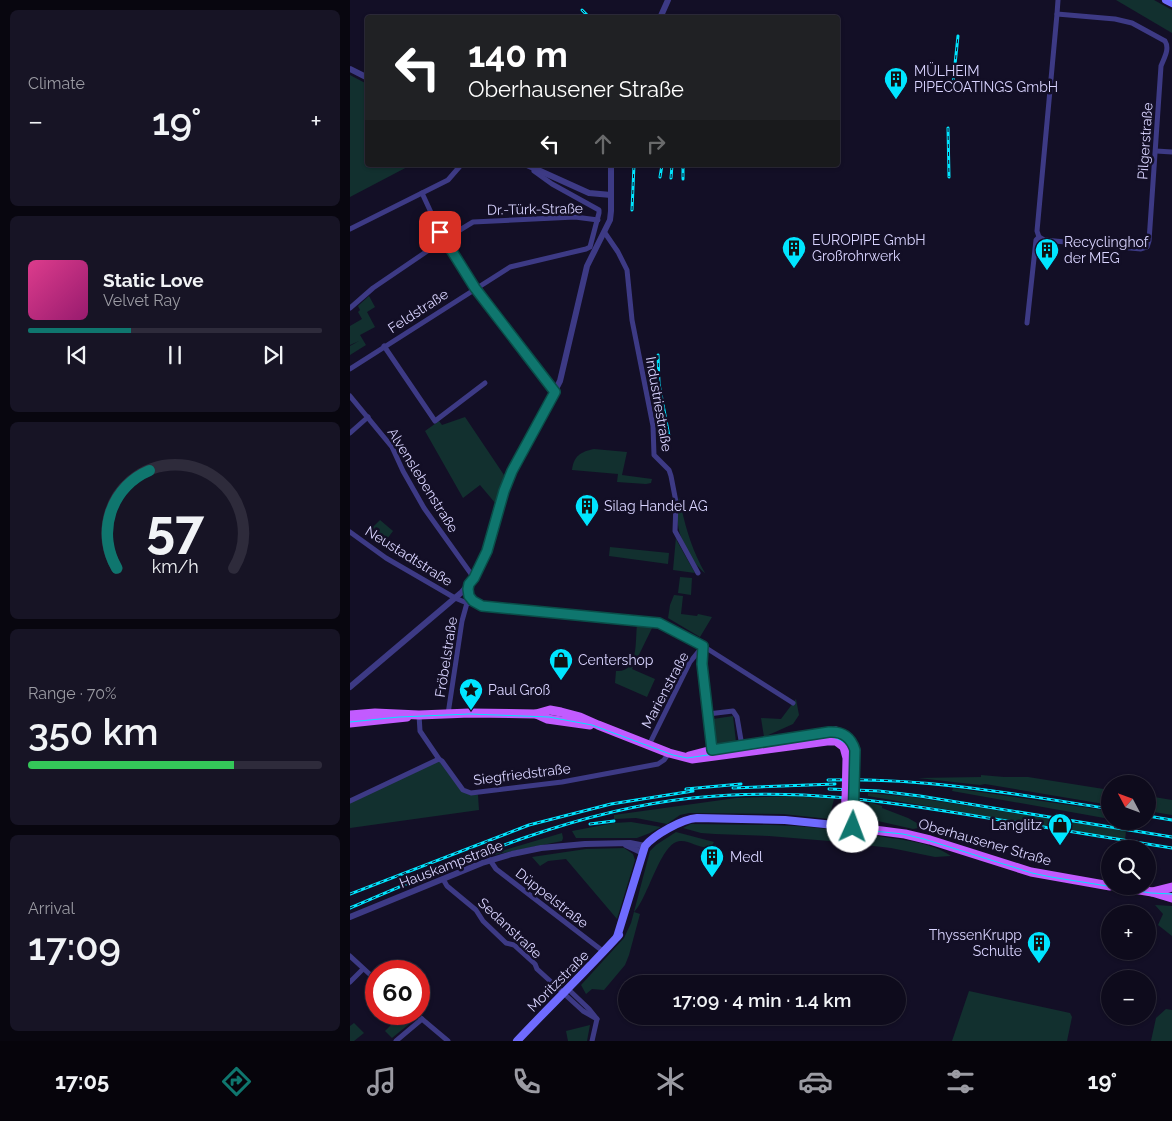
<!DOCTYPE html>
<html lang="en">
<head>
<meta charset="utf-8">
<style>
	body { margin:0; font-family:Raleway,sans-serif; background:#171425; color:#f1f3f6; height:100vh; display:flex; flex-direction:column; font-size:19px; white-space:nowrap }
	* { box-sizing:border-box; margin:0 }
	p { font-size:16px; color:#9b9ba3 }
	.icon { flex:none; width:28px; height:28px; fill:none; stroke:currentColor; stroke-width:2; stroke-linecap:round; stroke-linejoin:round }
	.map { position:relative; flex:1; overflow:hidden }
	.drawer { display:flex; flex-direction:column; gap:10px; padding:10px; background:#08060f; width:350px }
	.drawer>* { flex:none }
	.hud { position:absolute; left:15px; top:15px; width:475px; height:152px; border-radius:5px; box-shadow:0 1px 4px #0004,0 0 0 1px #2e2b3b; background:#202124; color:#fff; overflow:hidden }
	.needle { width:32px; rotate:311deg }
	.controls { position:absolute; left:751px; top:775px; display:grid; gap:10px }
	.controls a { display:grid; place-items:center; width:55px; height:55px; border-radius:50%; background:#0e0b1c; box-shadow:0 1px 4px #0004,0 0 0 1px #2e2b3b; font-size:25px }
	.speed { position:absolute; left:15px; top:960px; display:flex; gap:10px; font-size:25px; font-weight:700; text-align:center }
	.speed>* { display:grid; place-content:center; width:65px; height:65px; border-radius:50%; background:#0e0b1c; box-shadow:0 1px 4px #0004,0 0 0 1px #2e2b3b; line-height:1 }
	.speed .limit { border:8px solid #d22; background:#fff; color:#111 }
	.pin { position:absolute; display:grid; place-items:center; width:42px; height:42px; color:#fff; margin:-21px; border-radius:10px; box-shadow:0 2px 8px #0006 }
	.me { position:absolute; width:55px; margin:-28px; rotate:2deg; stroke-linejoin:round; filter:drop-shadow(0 0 4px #0008) }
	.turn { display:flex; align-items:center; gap:18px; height:105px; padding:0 20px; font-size:22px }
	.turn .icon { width:65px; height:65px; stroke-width:2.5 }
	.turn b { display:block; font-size:35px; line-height:42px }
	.lanes { display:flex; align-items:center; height:48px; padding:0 20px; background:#0003; justify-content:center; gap:25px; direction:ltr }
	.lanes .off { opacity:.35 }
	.big { font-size:38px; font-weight:600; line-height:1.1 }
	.drawer .tile { flex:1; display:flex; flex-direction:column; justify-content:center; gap:8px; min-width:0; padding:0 18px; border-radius:8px; background:#171425 }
	.drawer .dial { align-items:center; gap:0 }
	.dial svg { height:130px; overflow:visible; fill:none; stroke:#2e2b3b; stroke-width:7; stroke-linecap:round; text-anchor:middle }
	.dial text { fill:#f1f3f6; stroke:none }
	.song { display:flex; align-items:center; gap:15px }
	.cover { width:60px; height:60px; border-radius:8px; background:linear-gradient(135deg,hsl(330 70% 55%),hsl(320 70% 35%)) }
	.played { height:5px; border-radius:2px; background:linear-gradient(90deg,#0f766e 35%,#2e2b3b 35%) }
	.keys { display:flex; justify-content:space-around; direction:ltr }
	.heat { display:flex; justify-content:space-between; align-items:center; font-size:28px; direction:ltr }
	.charge { height:8px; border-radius:4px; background:linear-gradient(90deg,#34c759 70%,#2e2b3b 0) }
	.trip { position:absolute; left:268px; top:975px; width:288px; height:50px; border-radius:25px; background:#0e0b1c; box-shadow:0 1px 4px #0004,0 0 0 1px #2e2b3b; font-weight:600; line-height:50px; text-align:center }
	.menu { display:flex; height:80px; justify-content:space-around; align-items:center; background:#06040b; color:#9b9ba3 }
	.menu .icon { width:35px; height:35px }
	.menu .on { color:#0f766e }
	.menu b { font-size:22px; color:#f1f3f6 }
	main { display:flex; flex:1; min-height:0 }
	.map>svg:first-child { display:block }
</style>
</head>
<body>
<main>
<section class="drawer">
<div class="tile"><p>Climate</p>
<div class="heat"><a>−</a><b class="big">19°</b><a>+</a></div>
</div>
<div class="tile">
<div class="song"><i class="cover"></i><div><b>Static Love</b><p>Velvet Ray</p></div></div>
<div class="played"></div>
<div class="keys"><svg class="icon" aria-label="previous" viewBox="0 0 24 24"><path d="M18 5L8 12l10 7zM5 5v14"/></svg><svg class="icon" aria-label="pause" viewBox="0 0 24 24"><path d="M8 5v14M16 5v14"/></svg><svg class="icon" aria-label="next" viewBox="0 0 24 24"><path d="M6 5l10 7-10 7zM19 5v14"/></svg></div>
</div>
<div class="tile dial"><svg viewBox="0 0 100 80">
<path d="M14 69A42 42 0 1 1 86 69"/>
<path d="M14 69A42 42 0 0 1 34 9" stroke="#0f766e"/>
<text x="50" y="56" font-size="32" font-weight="700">57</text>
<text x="50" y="72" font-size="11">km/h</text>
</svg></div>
<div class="tile"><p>Range · 70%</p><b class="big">350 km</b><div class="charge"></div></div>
<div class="tile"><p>Arrival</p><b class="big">17:09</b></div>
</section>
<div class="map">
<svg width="822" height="1041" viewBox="0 0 822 1041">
	<rect width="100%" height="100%" fill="#130f26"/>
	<g fill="#12302f">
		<path d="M766,0H804L822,10V33Z"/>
		<path d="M0,75L17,84L18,165H61L0,197Z"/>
		<path d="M19,296L25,307L17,312L25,327L10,335L16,345L0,355V346L9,341L0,345V326L12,319L8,312L10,310L8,306Z"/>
		<path d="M115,417L154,475L146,504L130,485L113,498L75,431L89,421L92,425Z"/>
		<path d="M244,449L277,452L272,475L302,479L301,483L296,484L267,482L268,474L222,470C224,456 230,452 244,449Z"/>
		<path d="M329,497C335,526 341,548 355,573C343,564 330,541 328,525C326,517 328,506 329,497Z"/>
		<path d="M30,520L43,531L34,543L31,541L34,537L22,528Z"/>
		<path d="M326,537L327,541L345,573L323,570Z"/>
		<path d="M260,547L319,553L318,564L259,556Z"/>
		<path d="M330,577L342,578L341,595L328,593Z"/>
		<path d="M324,595L333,596L331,614L347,616L348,614L362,617L350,637L318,618L320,605Z"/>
		<path d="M287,625L303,626L282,669L305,679L297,697L265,683L266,671C289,673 285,641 287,625Z"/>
		<path d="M446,699L449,715L443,724L414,737L411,718L431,719Z"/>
		<path d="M383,716L386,742L367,745L363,719Z"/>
		<path d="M88,760C100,774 110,792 128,795L129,810L0,828V803Z"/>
		<path d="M631,775L654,777H678L760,790V805L635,784L630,785L568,778L631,777Z"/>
		<path d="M603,788L760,811V819L602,791Z"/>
		<path d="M518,793L562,797L776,831L775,840L518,796Z"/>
		<path d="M443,796L484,799L479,819L433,814L339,813L330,815L317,824L286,818L264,819V815L386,798Z"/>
		<path d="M798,796L822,800V815L798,811Z"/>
		<path d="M519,802L532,806V808L558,818L574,827L563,829L519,819Z"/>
		<path d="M281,822L311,827L300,833L287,838H226L222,831L264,823Z"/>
		<path d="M341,824C376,825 410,824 445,826C473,828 501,832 528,836C552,840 581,842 601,856L585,857L541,848L479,841L419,836L365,834L351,833L333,828Z"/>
		<path d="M326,832L364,842L361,847C348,849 342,841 331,841C311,840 298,899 284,912L290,914L279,955L275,965L254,990L242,989L236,994L231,985L274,938L281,923L300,851L306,845Z"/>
		<path d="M212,833L213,838L212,841L144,855L141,854Z"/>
		<path d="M274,848L283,854L285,860L267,919L216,859L198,861L190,866L182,857L236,849Z"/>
		<path d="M805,905L822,906V936L808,925L813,914Z"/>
		<path d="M619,991L720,1013L722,1017L717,1041H602Z"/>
		<path d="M816,1009L822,1010V1041H801L806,1018Z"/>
		<path d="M52,1014H60L63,1017L64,1020L42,1038L35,1031Z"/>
		<path d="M4,1023L14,1033L4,1041H0V1026Z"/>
		<path d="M240,1025L237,1041H218L216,1031Z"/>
	</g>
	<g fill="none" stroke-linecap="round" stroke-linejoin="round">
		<g stroke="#3d3a85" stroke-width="5">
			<path d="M806,151L822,152"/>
			<path d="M72,193L90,232L125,288L205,393"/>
			<path d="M0,229L98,180L111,165"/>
			<path d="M255,233L268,252L277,270L282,320L303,426L304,455L319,470L321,476L326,502L325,531L348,573"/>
			<path d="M689,237L694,240L791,249L797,247L799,241L811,66C814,58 820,49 815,41L782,23L765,19L707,14L708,0"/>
			<path d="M0,308L23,288L95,239L123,222L225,217L248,220"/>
			<path d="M677,323L686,240L689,237L687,231L707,14"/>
			<path d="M34,346L85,421L135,383"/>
			<path d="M0,369L160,267L236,249L240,247L249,213V210L202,184L184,171"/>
			<path d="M0,396L42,447L53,471L74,508L124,578"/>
			<path d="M0,433L18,417"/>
			<path d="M0,532L36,558L105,598L117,603L309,623L353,646L443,703"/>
			<path d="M119,585V596L129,604"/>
			<path d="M353,646L352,664L362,750"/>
			<path d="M98,714L112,621L117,603"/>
			<path d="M358,714L383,711L387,717L392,746"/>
			<path d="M69,715L70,731L89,759L92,761L113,790L121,793L212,782L308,764L314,760L319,753"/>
			<path d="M299,745L340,662L353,646"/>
			<path d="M0,801L89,759"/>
			<path d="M140,860L146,869L254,952"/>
			<path d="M93,879L97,886L126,910L133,921L156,943L164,945L185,964L187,969L233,1011L247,1019"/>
			<path d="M0,956L26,980"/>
			<path d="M0,982L13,969"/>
			<path d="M217,988L239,1009L247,1019L242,1041"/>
			<path d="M66,1014L98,1041"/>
			<path d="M46,1041L72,1019"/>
		</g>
		<g stroke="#3d3a85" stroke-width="6">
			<path d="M310,18L318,0"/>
			<path d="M0,69L18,78"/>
			<path d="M177,165L239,193L261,195"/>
			<path d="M0,687L112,592L124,578L130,567L137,551L154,491L163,471L210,381L237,266L260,220L261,211V165"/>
			<path d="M276,845L293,853"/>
			<path d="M0,917L132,863L162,854L191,848L235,844L280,843L295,846"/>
		</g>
		<g stroke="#6f6bff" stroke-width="8">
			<path d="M816,0L822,3"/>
			<path d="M267,937L295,846C304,835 332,819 347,818L435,820L494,826"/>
			<path d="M167,1041C201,1005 236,971 269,935"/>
		</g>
		<g stroke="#c25bff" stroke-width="9">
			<path d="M186,714L197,719L240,725"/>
			<path d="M0,715L25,713L69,715L120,713L186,714L200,710L211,712L230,717L248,725L319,753L342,759L477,741H486L494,747"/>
			<path d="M0,723L57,717"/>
			<path d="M339,756L362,750L486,731L497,736L504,747"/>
			<path d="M496,800L494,826L555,834L580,840L681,872L760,886"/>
			<path d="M503,827L504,800"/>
			<path d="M765,886L802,892L822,898"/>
			<path d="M802,892L822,887"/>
		</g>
		<g stroke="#00e5ff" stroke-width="1">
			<path d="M821,0H822"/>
			<path d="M0,722L49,717L120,714L199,717L242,725L323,755L337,758L480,737C492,738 499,745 500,757L499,812L503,823L514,830L553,834L574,839L682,873L701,877L801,893L822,894"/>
		</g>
		<g stroke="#00e5ff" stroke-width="3">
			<g id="rail">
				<path d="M232,10L240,18"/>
				<path d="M603,83L608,36"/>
				<path d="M598,128L599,177"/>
				<path d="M333,165V179"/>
				<path d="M310,177L312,165"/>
				<path d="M321,178L322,165"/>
				<path d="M282,210L284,165"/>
				<path d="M308,355L309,384L319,436"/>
				<path d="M478,780C573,777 666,794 760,809"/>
				<path d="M383,788L485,784"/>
				<path d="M336,789L391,784"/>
				<path d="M479,789L529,791L570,796L822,837"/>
				<path d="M798,816L822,820"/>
				<path d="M240,824L264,821"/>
				<path d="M0,894L179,825L261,804L343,791"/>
				<path d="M0,908C110,861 222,811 342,798C446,787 536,801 638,818C699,828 761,838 822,848"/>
			</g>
		</g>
		<use href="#rail" stroke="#130f26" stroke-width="1" stroke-dasharray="4" stroke-linecap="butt"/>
		<g stroke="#c25bff" stroke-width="9">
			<path d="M494,747L497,758L496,800"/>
			<path d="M504,800V747"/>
		</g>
	</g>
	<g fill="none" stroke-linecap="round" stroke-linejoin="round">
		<g stroke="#0a4d48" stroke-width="12">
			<path id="route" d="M90,232L125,288L205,392L162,471L154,491L137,551L124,578L119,584L118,589L119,596L123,601L132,606L309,623L353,646L352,664L362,750L479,732C492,731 501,737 505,750L503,827"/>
		</g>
		<use href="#route" stroke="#0f766e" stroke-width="9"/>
	</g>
	<defs>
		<g id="building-pin" transform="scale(1.25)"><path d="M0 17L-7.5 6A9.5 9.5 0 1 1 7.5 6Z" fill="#00e5ff" stroke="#130f26"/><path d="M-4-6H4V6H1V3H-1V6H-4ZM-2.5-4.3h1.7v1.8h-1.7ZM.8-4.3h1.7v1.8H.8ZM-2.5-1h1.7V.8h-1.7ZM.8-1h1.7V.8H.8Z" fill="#111"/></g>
		<g id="shop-pin" transform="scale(1.25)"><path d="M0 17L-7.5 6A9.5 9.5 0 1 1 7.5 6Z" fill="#00e5ff" stroke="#130f26"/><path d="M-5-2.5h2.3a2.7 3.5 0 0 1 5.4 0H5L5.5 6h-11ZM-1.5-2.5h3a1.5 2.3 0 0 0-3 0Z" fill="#111"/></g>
		<g id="sight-pin" transform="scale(1.25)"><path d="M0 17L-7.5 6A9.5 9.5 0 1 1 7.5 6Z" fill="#00e5ff" stroke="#130f26"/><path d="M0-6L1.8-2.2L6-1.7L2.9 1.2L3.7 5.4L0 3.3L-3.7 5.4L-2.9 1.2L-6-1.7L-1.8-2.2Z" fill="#111"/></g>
	</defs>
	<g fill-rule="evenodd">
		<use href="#building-pin" x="546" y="79"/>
		<use href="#building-pin" x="444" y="248"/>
		<use href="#building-pin" x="697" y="250"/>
		<use href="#building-pin" x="237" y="506"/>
		<use href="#shop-pin" x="211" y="660"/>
		<use href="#sight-pin" x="121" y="690"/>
		<use href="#shop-pin" x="710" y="825"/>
		<use href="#building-pin" x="362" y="857"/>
		<use href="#building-pin" x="689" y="943"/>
	</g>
	<g text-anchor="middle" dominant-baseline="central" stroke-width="5" stroke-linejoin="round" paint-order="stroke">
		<g font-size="14" fill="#d9d4ff" stroke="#130f26" text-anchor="start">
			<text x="564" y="71">MÜLHEIM<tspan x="564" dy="16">PIPECOATINGS GmbH</tspan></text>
			<text x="462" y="240">EUROPIPE GmbH<tspan x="462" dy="16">Großrohrwerk</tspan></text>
			<text x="714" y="242">Recyclinghof<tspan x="714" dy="16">der MEG</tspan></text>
			<text x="254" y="506">Silag Handel AG</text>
			<text x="228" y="660">Centershop</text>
			<text x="138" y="690">Paul Groß</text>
			<text x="692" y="825" text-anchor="end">Langlitz</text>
			<text x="380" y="857">Medl</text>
			<text x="672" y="935" text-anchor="end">ThyssenKrupp<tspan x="672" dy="16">Schulte</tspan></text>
		</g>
		<g font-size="14" fill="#d9d4ff" stroke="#130f26">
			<text transform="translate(795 141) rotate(-86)">Pilgerstraße</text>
			<text transform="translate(185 209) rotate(-1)">Dr.-Türk-Straße</text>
			<text transform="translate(68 311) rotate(-33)">Feldstraße</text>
			<text transform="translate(309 404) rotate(80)">Industriestraße</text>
			<text transform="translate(73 480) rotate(58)">Alvenslebenstraße</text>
			<text transform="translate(59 556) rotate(32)">Neustadtstraße</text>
			<text transform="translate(96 657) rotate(-81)">Fröbelstraße</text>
			<text transform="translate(315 690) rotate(-62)">Marienstraße</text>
			<text transform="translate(172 774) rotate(-7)">Siegfriedstraße</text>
			<text transform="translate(635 842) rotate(16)">Oberhausener Straße</text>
			<text transform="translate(101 864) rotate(-21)">Hauskampstraße</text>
			<text transform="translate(202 898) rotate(38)">Düppelstraße</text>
			<text transform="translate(160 928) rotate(43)">Sedanstraße</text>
			<text transform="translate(208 981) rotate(-45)">Moritzstraße</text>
		</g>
	</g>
</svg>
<div class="controls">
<a><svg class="needle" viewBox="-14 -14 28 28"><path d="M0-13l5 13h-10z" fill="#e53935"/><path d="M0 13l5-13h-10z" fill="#9b9ba3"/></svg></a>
<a><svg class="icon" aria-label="search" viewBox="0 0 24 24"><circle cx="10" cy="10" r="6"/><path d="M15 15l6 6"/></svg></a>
<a>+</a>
<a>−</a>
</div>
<div class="speed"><div class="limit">60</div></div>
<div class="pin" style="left:90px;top:232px;background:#d93025"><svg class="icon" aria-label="arrive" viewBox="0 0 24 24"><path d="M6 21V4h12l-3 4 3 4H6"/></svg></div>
<svg class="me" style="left:503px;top:827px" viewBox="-20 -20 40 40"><circle r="19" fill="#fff"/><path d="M0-13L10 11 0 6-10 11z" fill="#0f766e"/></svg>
<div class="trip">17:09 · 4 min · 1.4 km</div>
<div class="hud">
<div class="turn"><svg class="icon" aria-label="left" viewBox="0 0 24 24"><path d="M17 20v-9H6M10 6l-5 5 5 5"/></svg><div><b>140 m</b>Oberhausener Straße</div></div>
<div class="lanes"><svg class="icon" aria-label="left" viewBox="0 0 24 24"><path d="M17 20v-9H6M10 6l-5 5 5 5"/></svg><svg class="icon off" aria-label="ahead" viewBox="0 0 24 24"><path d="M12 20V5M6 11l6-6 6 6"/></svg><svg class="icon off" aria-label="right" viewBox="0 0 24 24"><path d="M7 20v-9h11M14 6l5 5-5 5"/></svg></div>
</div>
</div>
</main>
<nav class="menu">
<b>17:05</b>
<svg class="icon on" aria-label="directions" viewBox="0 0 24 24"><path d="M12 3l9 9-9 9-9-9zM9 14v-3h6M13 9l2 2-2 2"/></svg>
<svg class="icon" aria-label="music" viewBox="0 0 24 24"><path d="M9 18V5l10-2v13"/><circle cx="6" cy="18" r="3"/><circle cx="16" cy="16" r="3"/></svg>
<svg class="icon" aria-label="phone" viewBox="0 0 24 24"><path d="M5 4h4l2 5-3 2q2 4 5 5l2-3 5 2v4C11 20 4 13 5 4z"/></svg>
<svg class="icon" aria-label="climate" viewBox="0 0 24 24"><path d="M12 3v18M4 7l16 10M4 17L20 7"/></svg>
<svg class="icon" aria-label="car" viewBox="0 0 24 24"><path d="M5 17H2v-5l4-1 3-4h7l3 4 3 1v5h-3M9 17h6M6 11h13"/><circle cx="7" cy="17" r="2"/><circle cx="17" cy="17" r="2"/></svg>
<svg class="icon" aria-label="filters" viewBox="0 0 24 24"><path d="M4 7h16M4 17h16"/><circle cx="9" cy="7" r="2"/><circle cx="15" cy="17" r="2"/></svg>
<b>19°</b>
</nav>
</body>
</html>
